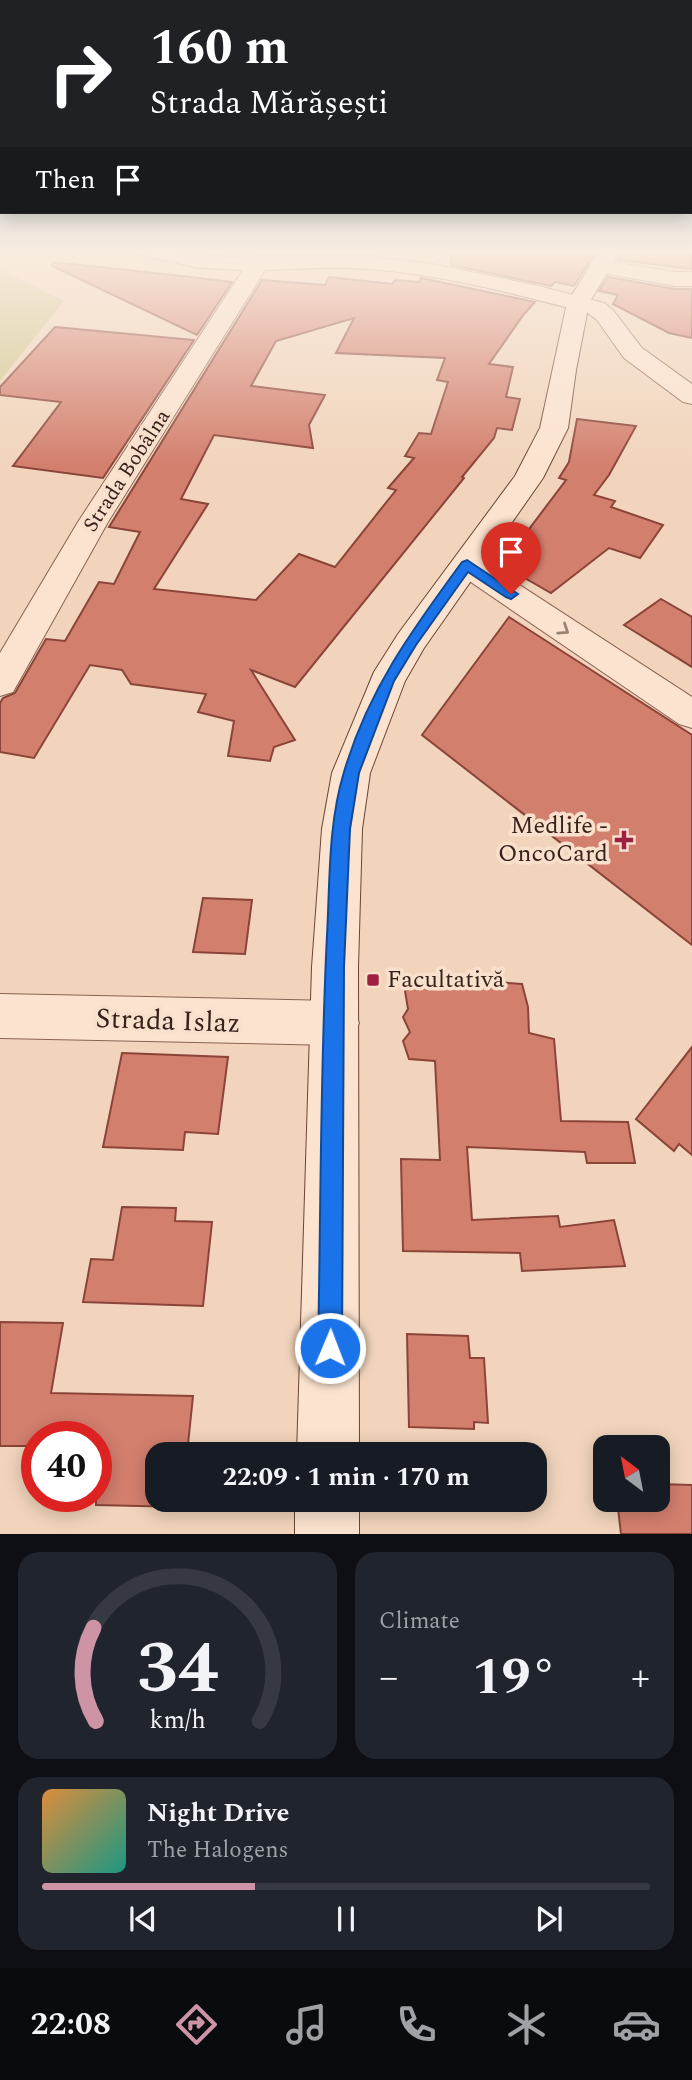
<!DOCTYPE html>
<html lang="en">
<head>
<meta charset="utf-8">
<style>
	body { margin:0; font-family:Spectral,serif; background:#20242c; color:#f1f3f6; height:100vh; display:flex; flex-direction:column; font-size:26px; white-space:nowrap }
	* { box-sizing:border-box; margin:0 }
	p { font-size:23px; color:#9ea1a6 }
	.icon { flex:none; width:38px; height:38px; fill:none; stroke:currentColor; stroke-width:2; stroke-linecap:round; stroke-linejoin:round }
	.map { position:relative; height:1534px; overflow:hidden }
	.details { display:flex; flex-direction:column; gap:18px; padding:18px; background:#0d0f14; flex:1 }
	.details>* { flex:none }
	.banner { position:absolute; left:0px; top:0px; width:693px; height:214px; box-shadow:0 4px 18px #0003; background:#202124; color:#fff; overflow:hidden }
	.needle { width:46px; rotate:328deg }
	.buttons { position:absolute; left:593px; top:1435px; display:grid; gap:14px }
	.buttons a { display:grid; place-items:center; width:77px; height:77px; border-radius:14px; background:#171b24; box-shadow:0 4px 18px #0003; font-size:35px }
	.speed { position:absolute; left:21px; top:1421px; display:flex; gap:14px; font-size:35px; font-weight:700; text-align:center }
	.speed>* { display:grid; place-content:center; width:91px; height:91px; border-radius:50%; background:#171b24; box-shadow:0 4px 18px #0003; line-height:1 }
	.speed .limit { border:10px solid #d22; background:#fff; color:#111 }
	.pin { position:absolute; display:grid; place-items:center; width:60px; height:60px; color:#fff; margin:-72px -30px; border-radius:50% 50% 50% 0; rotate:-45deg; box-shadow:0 0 7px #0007 }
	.pin .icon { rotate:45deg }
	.me { position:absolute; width:77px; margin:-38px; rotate:1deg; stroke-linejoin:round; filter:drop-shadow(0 0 5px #0008) }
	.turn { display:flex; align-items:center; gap:24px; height:147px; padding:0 35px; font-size:32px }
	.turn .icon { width:91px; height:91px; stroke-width:2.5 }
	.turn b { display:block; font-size:49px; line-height:60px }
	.then { display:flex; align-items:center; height:66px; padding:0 35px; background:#0003; gap:14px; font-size:26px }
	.big { font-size:52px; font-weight:700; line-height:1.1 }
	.details .card { flex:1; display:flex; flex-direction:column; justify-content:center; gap:10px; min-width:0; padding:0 24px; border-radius:21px; background:#20242c }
	.details .dial { align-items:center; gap:0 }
	.dial svg { height:182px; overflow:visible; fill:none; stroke:#363941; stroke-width:7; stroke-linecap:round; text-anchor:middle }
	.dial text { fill:#f1f3f6; stroke:none }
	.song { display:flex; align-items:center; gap:21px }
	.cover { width:84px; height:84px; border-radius:10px; background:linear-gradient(135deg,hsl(30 70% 55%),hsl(170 70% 35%)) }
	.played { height:7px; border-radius:4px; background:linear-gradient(90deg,#cc94a4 35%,#363941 35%) }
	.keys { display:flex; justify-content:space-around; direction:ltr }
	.heat { display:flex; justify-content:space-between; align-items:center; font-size:38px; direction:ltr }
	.details .tiles { flex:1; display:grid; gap:18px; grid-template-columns:1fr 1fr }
	.card:last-child { grid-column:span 2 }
	.trip { position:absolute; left:145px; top:1442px; width:402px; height:70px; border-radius:21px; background:#171b24; box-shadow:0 4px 18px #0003; font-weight:700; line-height:70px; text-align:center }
	.menu { display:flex; height:112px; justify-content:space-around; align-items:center; background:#090b0e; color:#9ea1a6 }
	.menu .icon { width:49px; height:49px }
	.menu .on { color:#cc94a4 }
	.menu b { font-size:32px; color:#f1f3f6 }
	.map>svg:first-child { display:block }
</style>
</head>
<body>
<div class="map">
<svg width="692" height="1534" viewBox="0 0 692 1534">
	<rect width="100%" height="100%" fill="#f1d4bb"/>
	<path fill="#d0c78f" d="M0,269L64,301L0,381Z"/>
	<g fill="#d37f6e" stroke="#8b4438" stroke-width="2" fill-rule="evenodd">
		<path d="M452,252H596L574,286L555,282L551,286L451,265Z"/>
		<path d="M623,252H692V269L618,260Z"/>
		<path d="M53,262L182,276L232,282L197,335L52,266Z"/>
		<path d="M329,277L392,284L395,280L419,282L421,278L535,302L524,314L489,364L513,367L506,397L520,399L512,430L497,428L494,438L462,477L464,478L295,687L251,670L295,740L274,747L270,761L228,756L234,721L198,712L206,694L131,684L122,670L90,665L34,758L0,752V703L3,698L15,693L46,639L65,641L99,582L114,584L140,532L109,527L262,280L325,285ZM354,318L336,353L445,358L437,380L448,382L431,434L419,433L405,456L414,458L388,488L396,490L335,567L299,554L256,600L154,589L208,504L181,499L214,435L313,448L309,425L325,395L251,386L276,341Z"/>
		<path d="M608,277L675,289H692V338L669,333L613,304L618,295L599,291Z"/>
		<path d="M55,327L194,340L103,478L13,466L61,402L0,395V387Z"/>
		<path d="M577,419L636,426L609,475L594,495L615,501L611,507L663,525L640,558L609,548L551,593L502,565L566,480L559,478L569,462Z"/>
		<path d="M661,599L692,617V667L624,625Z"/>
		<path d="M509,617L692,735V945L422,735Z"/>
		<path d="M203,898L252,900L245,954L193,952Z"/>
		<path d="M415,976L522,984L528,1007L529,1033L554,1039L561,1121L628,1122L635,1163H587L585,1152L467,1147L472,1220L558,1216L560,1227L614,1220L625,1266L522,1271L520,1253L403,1251L401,1159L440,1160L435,1061L409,1059L403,1041L410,1032L403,1017L408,1009L405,991Z"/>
		<path d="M692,1047V1155L679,1144L674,1151L636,1119Z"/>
		<path d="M122,1053L228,1057L218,1134L185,1132L183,1150L103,1147Z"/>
		<path d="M122,1207L176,1208L175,1221L212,1222L203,1306L83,1302L91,1259L113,1260Z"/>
		<path d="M0,1322L63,1323L51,1393L193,1396L187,1454H158V1500H182V1507L96,1505V1437H37V1446H0Z"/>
		<path d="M407,1334L468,1336L470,1358H484L488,1423L474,1422V1429L409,1427Z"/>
		<path d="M658,1484L692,1485V1534H621L617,1500H658Z"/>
	</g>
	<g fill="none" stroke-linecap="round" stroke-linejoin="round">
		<g stroke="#8a6354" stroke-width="2">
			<g id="street">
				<path d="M141,252H174L228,257L365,256L432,264L539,286L604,303L613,310L642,348L692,384V404L683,402L624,358L597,320L588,313C516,294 441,274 367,269C333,266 299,269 265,270L108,522L13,692L0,696V653L78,522L243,270L200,268L145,256Z"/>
				<path d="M600,260L675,272H692V286H675L592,271L589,266L592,261Z"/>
				<path d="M467,555L478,558L692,697V728L679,724L456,572L451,565L456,558Z"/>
				<path d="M0,994L335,1001L352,1007L359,1023L352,1039L335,1045L0,1038Z"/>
			</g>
		</g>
		<g stroke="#6b4537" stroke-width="2">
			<g id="secondary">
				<path d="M599,252H620L589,303L576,370L568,428L543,478L424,648L405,681L370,773L362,829L358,967L359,1454H297L312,967L322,829L332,773L374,672L398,634L515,476L540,428L567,303Z"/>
				<rect x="295" y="1500" width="64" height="34"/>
			</g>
		</g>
		<use href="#street" fill="#fce3cf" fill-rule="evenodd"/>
		<use href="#secondary" fill="#fce3cf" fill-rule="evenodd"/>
	</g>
	<defs><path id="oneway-chevron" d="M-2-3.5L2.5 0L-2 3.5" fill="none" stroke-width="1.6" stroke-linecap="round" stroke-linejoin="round" transform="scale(1.75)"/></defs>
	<use stroke="#9a8274" href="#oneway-chevron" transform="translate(564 630) rotate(34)"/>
	<linearGradient id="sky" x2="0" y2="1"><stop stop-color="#8bbad2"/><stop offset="0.54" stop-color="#f9ece0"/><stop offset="1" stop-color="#f9ece0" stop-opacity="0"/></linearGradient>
	<rect width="692" height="466" fill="url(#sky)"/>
	<path fill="#1a73e8" stroke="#114b97" stroke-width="2" d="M467,560L518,594L511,599L506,597L468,572L416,645L394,681L359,773L350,829L344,967L342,1348L338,1357L330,1360L321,1357L318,1348C321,1211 320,1073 327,935C330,882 328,824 344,772C368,690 412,630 462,562Z"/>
	<g fill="#9e1f3f" stroke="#f8e0cc" stroke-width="2.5">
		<path d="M620.5 829.5h7v7h7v7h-7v7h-7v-7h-7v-7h7z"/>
		<rect x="366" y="973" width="14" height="14" rx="3.5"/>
	</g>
	<g text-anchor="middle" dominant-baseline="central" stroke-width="7" stroke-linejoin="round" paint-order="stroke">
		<g font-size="21" fill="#38211a" stroke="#f8e0cc">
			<text transform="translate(127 471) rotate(-57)">Strada Bobâlna</text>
		</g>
		<g font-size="24" fill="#38211a" stroke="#f8e0cc" text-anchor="end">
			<text x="608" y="826">Medlife -<tspan x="608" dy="28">OncoCard</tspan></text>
			<text x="387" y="980" text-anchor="start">Facultativă</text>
		</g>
		<g font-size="28" fill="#38211a" stroke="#f8e0cc">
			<text transform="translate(168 1021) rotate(2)">Strada Islaz</text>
		</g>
	</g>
</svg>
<div class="buttons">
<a><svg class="needle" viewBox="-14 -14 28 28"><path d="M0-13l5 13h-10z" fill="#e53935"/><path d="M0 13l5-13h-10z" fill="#9ea1a6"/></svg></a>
</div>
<div class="speed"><div class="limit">40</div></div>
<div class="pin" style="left:511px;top:594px;background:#d93025"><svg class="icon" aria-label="arrive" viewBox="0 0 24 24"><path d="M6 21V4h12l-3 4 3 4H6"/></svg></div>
<svg class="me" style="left:330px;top:1348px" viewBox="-20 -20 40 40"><circle r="17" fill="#1a73e8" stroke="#fff" stroke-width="3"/><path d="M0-11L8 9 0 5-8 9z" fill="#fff"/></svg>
<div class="trip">22:09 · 1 min · 170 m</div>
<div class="banner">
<div class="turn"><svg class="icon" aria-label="right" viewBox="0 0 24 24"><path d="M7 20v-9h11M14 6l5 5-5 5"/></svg><div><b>160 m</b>Strada Mărășești</div></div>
<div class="then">Then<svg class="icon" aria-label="arrive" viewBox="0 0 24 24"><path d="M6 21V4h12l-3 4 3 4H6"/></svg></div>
</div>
</div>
<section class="details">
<div class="tiles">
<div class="card dial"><svg viewBox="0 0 100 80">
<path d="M14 69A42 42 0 1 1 86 69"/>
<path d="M14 69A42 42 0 0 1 13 28" stroke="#cc94a4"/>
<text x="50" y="56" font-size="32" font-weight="700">34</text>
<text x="50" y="72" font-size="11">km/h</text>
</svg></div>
<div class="card"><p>Climate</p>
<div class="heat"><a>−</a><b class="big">19°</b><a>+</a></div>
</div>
<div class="card">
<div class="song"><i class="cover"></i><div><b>Night Drive</b><p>The Halogens</p></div></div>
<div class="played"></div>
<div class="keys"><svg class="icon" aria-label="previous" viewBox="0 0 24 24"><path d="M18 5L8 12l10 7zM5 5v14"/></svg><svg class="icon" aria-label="pause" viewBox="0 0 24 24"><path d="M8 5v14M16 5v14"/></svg><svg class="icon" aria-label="next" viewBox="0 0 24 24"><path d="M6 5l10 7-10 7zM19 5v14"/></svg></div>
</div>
</div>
</section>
<nav class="menu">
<b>22:08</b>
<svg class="icon on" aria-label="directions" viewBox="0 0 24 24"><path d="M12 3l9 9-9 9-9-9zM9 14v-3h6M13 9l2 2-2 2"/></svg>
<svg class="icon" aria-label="music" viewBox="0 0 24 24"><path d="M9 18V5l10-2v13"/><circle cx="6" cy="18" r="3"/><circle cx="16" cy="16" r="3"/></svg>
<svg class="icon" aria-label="phone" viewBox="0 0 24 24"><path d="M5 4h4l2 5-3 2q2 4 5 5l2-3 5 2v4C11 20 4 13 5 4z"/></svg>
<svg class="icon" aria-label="climate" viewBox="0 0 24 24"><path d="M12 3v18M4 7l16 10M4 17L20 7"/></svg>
<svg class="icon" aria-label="car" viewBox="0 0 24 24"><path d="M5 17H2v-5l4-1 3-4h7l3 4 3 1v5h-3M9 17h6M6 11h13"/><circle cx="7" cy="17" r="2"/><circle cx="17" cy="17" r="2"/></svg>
</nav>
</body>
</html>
